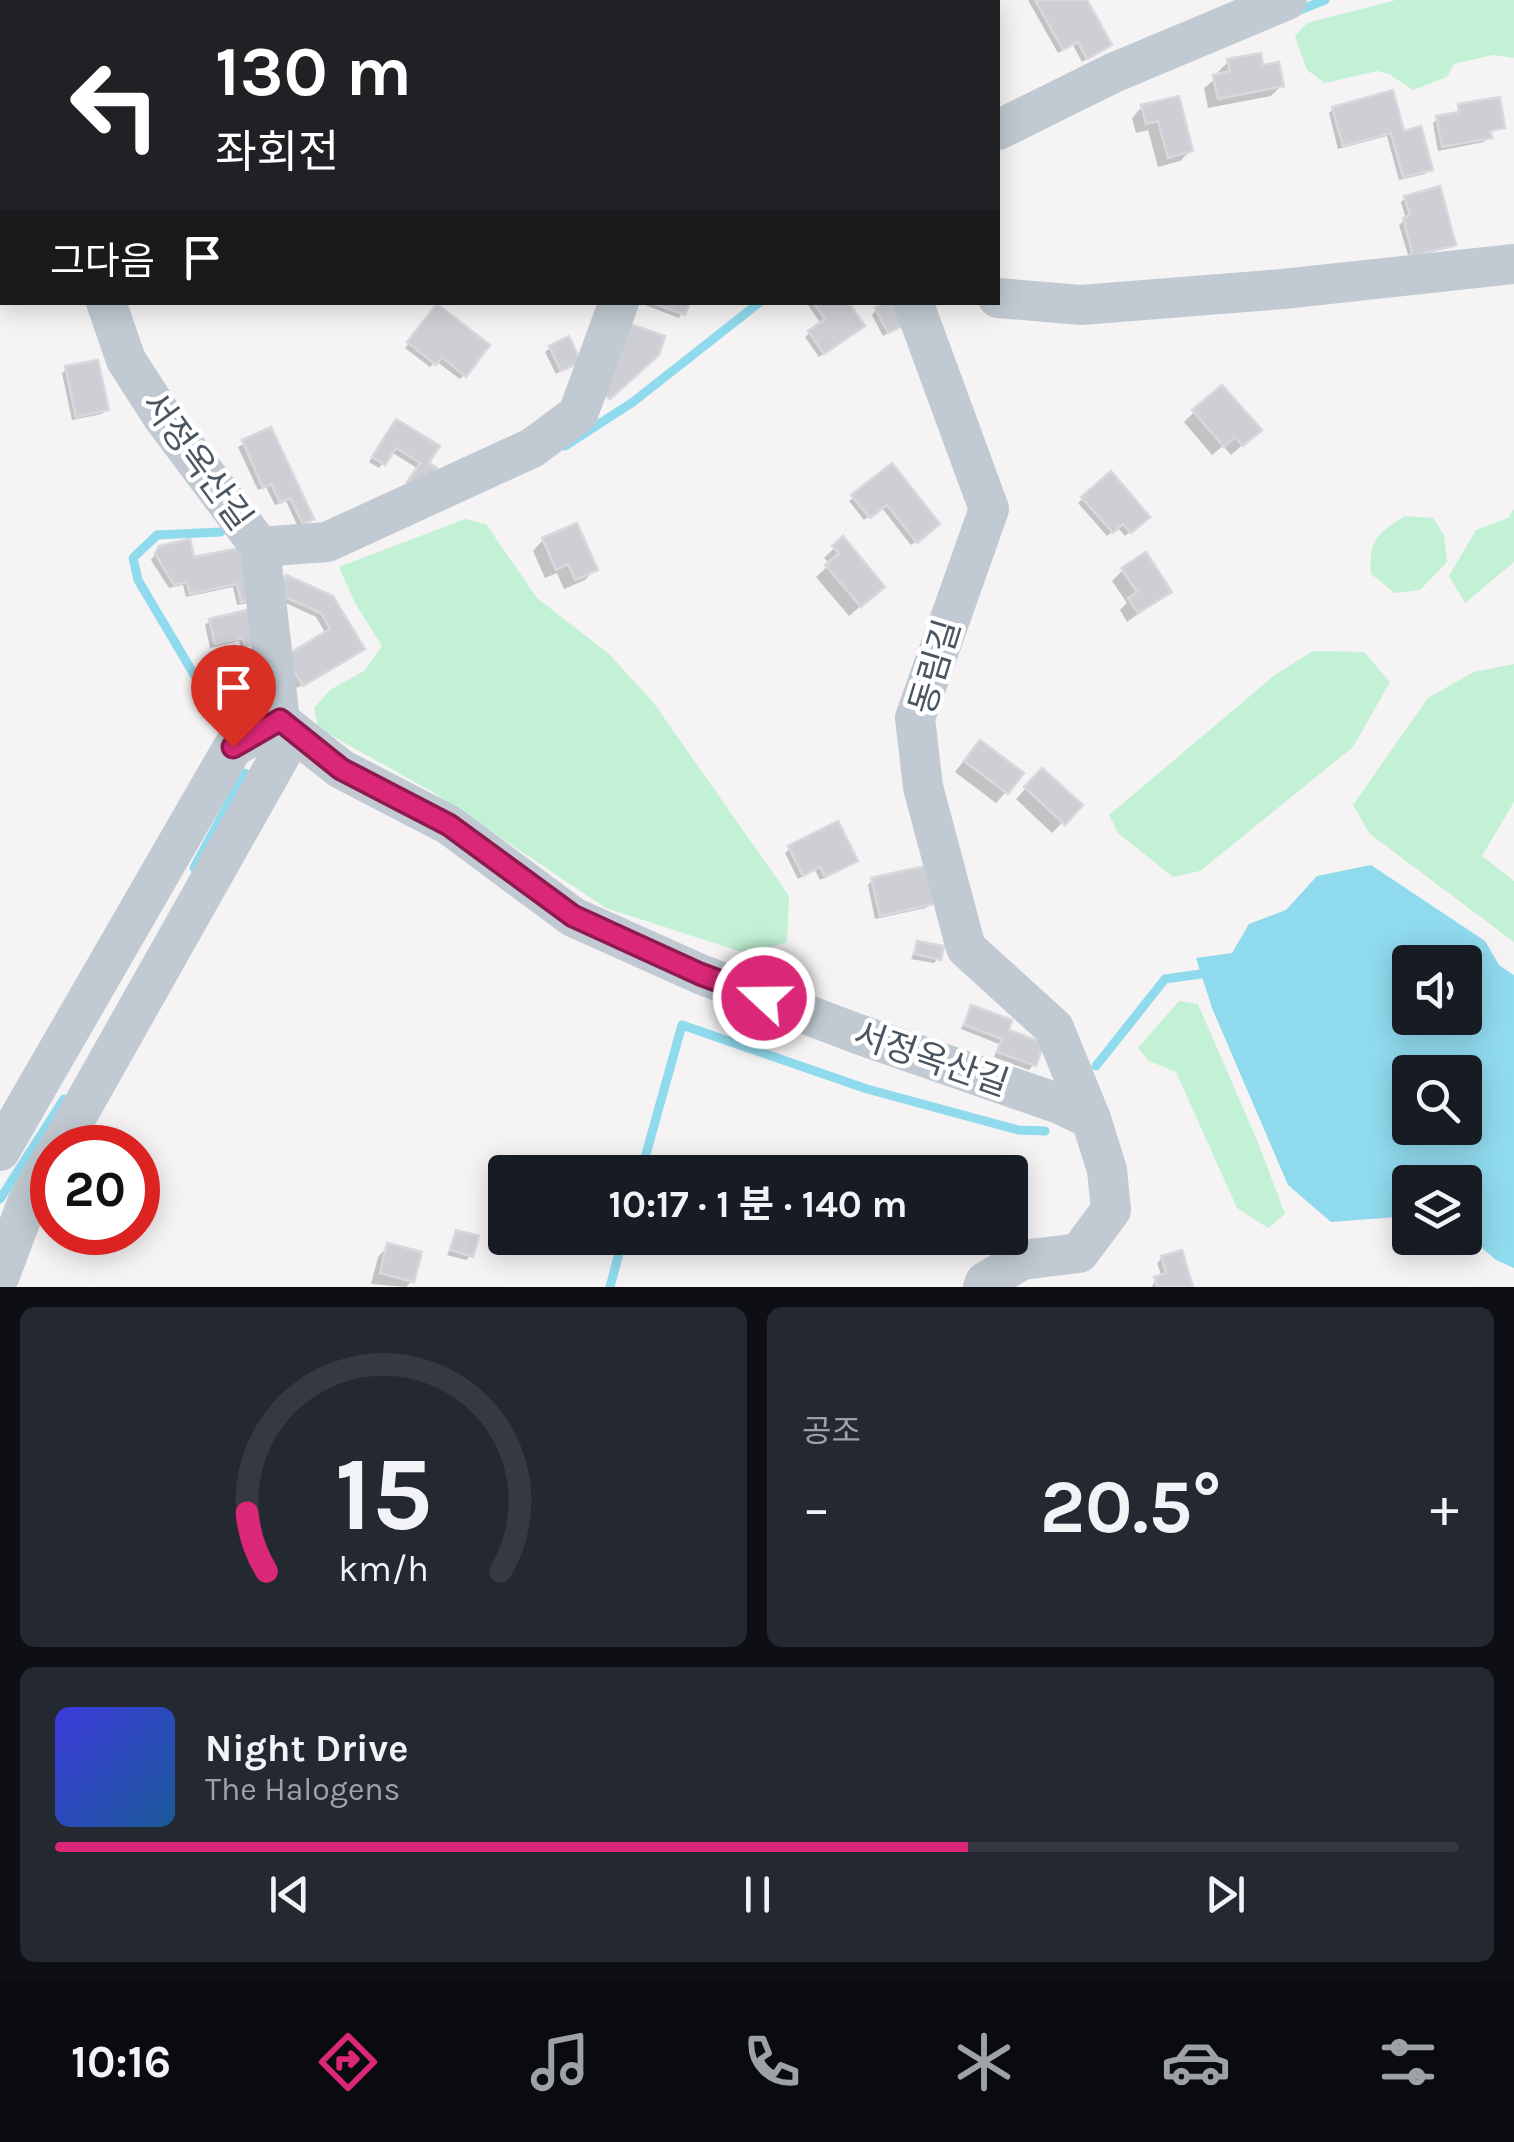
<!DOCTYPE html>
<html lang="ko">
<head>
<meta charset="utf-8">
<style>
	body { margin:0; font-family:Karla,"Noto Sans KR",sans-serif; background:#242831; color:#f1f3f6; height:100vh; display:flex; flex-direction:column; font-size:38px; white-space:nowrap }
	* { box-sizing:border-box; margin:0 }
	p { font-size:32px; color:#9ea1a6 }
	.icon { flex:none; width:55px; height:55px; fill:none; stroke:currentColor; stroke-width:2; stroke-linecap:round; stroke-linejoin:round }
	.map { position:relative; height:1287px; overflow:hidden }
	.sheet { display:flex; flex-direction:column; gap:20px; padding:20px; background:#0d0f14; flex:1 }
	.sheet>* { flex:none }
	.banner { position:absolute; left:0px; top:0px; width:1000px; height:305px; box-shadow:0 5px 25px #0003; background:#202124; color:#fff; overflow:hidden }
	.buttons { position:absolute; left:1392px; top:945px; display:grid; gap:20px }
	.buttons a { display:grid; place-items:center; width:90px; height:90px; border-radius:10px; background:#171b24; box-shadow:0 5px 25px #0003; font-size:50px }
	.speed { position:absolute; left:30px; top:1125px; display:flex; gap:20px; font-size:50px; font-weight:700; text-align:center }
	.speed>* { display:grid; place-content:center; width:130px; height:130px; border-radius:50%; background:#171b24; box-shadow:0 5px 25px #0003; line-height:1 }
	.speed .limit { border:15px solid #d22; background:#fff; color:#111 }
	.pin { position:absolute; display:grid; place-items:center; width:85px; height:85px; color:#fff; margin:-102px -42px; border-radius:50% 50% 50% 0; rotate:-45deg; box-shadow:0 0 10px #0007 }
	.pin .icon { rotate:45deg }
	.me { position:absolute; width:110px; margin:-55px; rotate:291deg; stroke-linejoin:round; filter:drop-shadow(0 0 8px #0008) }
	.turn { display:flex; align-items:center; gap:35px; height:210px; padding:0 50px; font-size:45px }
	.turn .icon { width:130px; height:130px; stroke-width:2.5 }
	.turn b { display:block; font-size:70px; line-height:85px }
	.then { display:flex; align-items:center; height:95px; padding:0 50px; background:#0003; gap:20px; font-size:38px }
	.big { font-size:75px; font-weight:700; line-height:1.1 }
	.sheet .card { flex:1; display:flex; flex-direction:column; justify-content:center; gap:15px; min-width:0; padding:0 35px; border-radius:15px; background:#242831 }
	.sheet .dial { align-items:center; gap:0 }
	.dial svg { height:260px; overflow:visible; fill:none; stroke:#363941; stroke-width:7; stroke-linecap:round; text-anchor:middle }
	.dial text { fill:#f1f3f6; stroke:none }
	.song { display:flex; align-items:center; gap:30px }
	.cover { width:120px; height:120px; border-radius:15px; background:linear-gradient(135deg,hsl(240 70% 55%),hsl(210 70% 35%)) }
	.played { height:10px; border-radius:5px; background:linear-gradient(90deg,#db2777 65%,#363941 65%) }
	.keys { display:flex; justify-content:space-around; direction:ltr }
	.heat { display:flex; justify-content:space-between; align-items:center; font-size:55px; direction:ltr }
	.sheet .tiles { flex:1; display:grid; gap:20px; grid-template-columns:1fr 1fr }
	.card:last-child { grid-column:span 2 }
	.trip { position:absolute; left:488px; top:1155px; width:540px; height:100px; border-radius:10px; background:#171b24; box-shadow:0 5px 25px #0003; font-weight:700; line-height:100px; text-align:center }
	.dock { display:flex; height:160px; justify-content:space-around; align-items:center; background:#090b0e; color:#9ea1a6 }
	.dock .icon { width:70px; height:70px }
	.dock .on { color:#db2777 }
	.dock b { font-size:45px; color:#f1f3f6 }
	.map>svg:first-child { display:block }
</style>
</head>
<body>
<div class="map">
<svg width="1514" height="1287" viewBox="0 0 1514 1287">
	<rect width="100%" height="100%" fill="#f5f3f3"/>
	<g fill="#c3f1d5">
		<path d="M1396,0H1514V58L1493,55L1454,64L1447,77L1413,90L1389,74L1377,71L1325,83L1307,70L1295,36L1307,23Z"/>
		<path d="M1514,509V562L1465,603L1449,576L1476,530L1508,518Z"/>
		<path d="M1405,516L1433,518L1444,535L1447,562L1420,590L1395,593L1371,574C1368,540 1378,533 1405,516Z"/>
		<path d="M465,519L486,524L537,598L609,654L653,702L789,896L787,942L748,954L606,908L431,791L318,728L314,708L330,690L364,671L382,646L355,603L339,567Z"/>
		<path d="M1313,651L1364,652L1390,682L1353,747L1200,871L1173,877L1118,833L1109,815L1275,675Z"/>
		<path d="M1514,664V802L1482,856L1514,881V942L1370,834L1353,805L1428,698L1474,672Z"/>
		<path d="M1179,1001L1198,1004L1259,1145L1285,1214L1268,1228L1237,1208L1176,1072L1149,1061L1138,1048Z"/>
	</g>
	<path fill="#90daee" fill-rule="evenodd" d="M1371,865L1485,941L1499,965L1514,975V1268L1496,1260L1465,1233V1182H1410V1216L1331,1222L1288,1185L1212,1008L1196,958L1232,953L1249,924L1286,910L1317,876ZM1410,962H1465V1018H1410ZM1410,1072H1465V1128H1410Z"/>
	<g fill="#0003">
		<path d="M5,0H46L47,2H6Z"/>
		<path d="M1028,0H1084L1109,45L1082,62L1073,45L1058,53Z"/>
		<path d="M1229,61L1261,68L1281,86L1271,96L1208,108L1204,88L1219,76L1218,72Z"/>
		<path d="M1177,99L1190,151L1180,161L1158,167L1148,130L1136,133L1132,118L1142,107Z"/>
		<path d="M1459,107L1503,127L1488,133L1484,142L1438,151L1433,123L1438,118L1455,116Z"/>
		<path d="M1333,109L1402,134L1430,169L1425,174L1399,180L1387,136L1338,149L1329,113Z"/>
		<path d="M1406,198L1451,243L1408,255L1399,225L1406,219L1401,202Z"/>
		<path d="M637,302H687L679,318Z"/>
		<path d="M806,302H845L857,330L819,357L805,337L821,324Z"/>
		<path d="M876,310L904,323L883,336L872,315Z"/>
		<path d="M433,312L464,375L460,379L436,361L430,367L405,348Z"/>
		<path d="M550,348L578,361L556,374L545,352Z"/>
		<path d="M67,369L106,409L102,414L72,420L62,373Z"/>
		<path d="M1194,412L1248,440L1231,455L1223,446L1212,455L1184,422Z"/>
		<path d="M392,426L436,447L405,487L417,468L391,452L379,468L369,462Z"/>
		<path d="M270,430L311,518L298,527L286,501L275,505L266,487L258,490L238,447Z"/>
		<path d="M891,467L933,529L911,545L881,507L864,520L849,501Z"/>
		<path d="M1110,475L1147,517L1125,536L1117,527L1107,536L1078,503Z"/>
		<path d="M543,540L595,569L585,580L564,589L557,573L545,578L533,551Z"/>
		<path d="M843,540L871,597L849,616L816,577L830,564L824,558Z"/>
		<path d="M160,548L192,560L243,549L249,603L237,605L233,587L186,597L183,585L169,588L151,560Z"/>
		<path d="M1123,570L1168,592L1127,622L1120,610L1127,603L1112,581Z"/>
		<path d="M287,578L362,649L297,688L282,662L326,634L316,617L275,598Z"/>
		<path d="M253,611L255,645L241,648L239,641L210,648L205,625L210,621Z"/>
		<path d="M259,654L256,671L249,672L247,660Z"/>
		<path d="M970,753L1006,792L996,803L955,772Z"/>
		<path d="M1042,771L1079,805L1052,833L1016,799Z"/>
		<path d="M790,848L855,861L820,880L815,870L798,879L785,853Z"/>
		<path d="M872,880L931,903L926,908L875,919L868,885Z"/>
		<path d="M918,944L938,958L934,963L911,959Z"/>
		<path d="M972,1007L1005,1032L1033,1065L1029,1070L994,1057L999,1044L961,1029Z"/>
		<path d="M457,1233L471,1255L466,1260L447,1255Z"/>
		<path d="M388,1246L412,1281L406,1287L371,1284L378,1257Z"/>
		<path d="M1162,1258L1191,1287H1152L1155,1279L1162,1277L1157,1263Z"/>
	</g>
	<g fill="none" stroke-linecap="round" stroke-linejoin="round">
		<g stroke="#90daee" stroke-width="9">
			<path d="M1295,12L1325,0"/>
			<path d="M565,446L633,402L760,302"/>
			<path d="M218,715L138,580L133,558L157,535L221,532"/>
			<path d="M194,868L245,773"/>
			<path d="M1096,1066L1165,979L1201,974"/>
			<path d="M641,1172L682,1025L867,1089L1018,1130L1045,1131"/>
			<path d="M0,1199L64,1099"/>
			<path d="M610,1287L623,1238"/>
		</g>
	</g>
	<g fill="#cdcfd5" stroke="#d7d9de" stroke-width="2.5">
		<path d="M1035,0H1087L1112,45L1087,59L1078,42L1063,50Z"/>
		<path d="M1261,53L1263,65L1279,62L1284,86L1218,99L1213,75L1230,71L1227,59Z"/>
		<path d="M1393,90L1404,131L1421,126L1433,170L1403,177L1391,133L1343,146L1332,107Z"/>
		<path d="M1179,96L1193,151L1168,158L1158,121L1146,124L1141,105Z"/>
		<path d="M1500,97L1505,128L1490,131L1492,138L1442,147L1436,116L1459,112L1458,104Z"/>
		<path d="M1440,186L1456,245L1413,256L1403,218L1410,215L1404,196Z"/>
		<path d="M650,302H690L685,315Z"/>
		<path d="M813,302H848L865,326L824,354L808,331L825,319Z"/>
		<path d="M885,302H896L907,323L888,333L875,308Z"/>
		<path d="M437,304L490,345L466,377L442,357L436,365L407,342Z"/>
		<path d="M624,322L665,336L659,355L610,399L600,392Z"/>
		<path d="M569,336L581,362L561,371L549,346Z"/>
		<path d="M98,360L109,410L76,417L65,366Z"/>
		<path d="M1222,385L1262,430L1243,446L1235,437L1224,447L1192,410Z"/>
		<path d="M396,419L440,446L429,463L437,468L423,491L407,482L420,463L396,448L385,465L372,457Z"/>
		<path d="M271,427L314,519L303,524L290,498L280,503L271,484L263,488L242,440Z"/>
		<path d="M892,463L940,524L917,543L887,505L870,518L851,495Z"/>
		<path d="M1111,471L1150,517L1131,533L1123,524L1113,533L1081,497Z"/>
		<path d="M577,523L598,570L575,580L568,564L556,570L542,538Z"/>
		<path d="M843,536L885,587L861,607L825,565L839,553L832,546Z"/>
		<path d="M190,539L194,557L245,547L256,599L241,602L237,584L190,594L187,582L174,585L155,554L159,546Z"/>
		<path d="M1146,552L1172,592L1138,613L1128,598L1137,592L1121,568Z"/>
		<path d="M286,575L333,596L365,649L303,686L285,656L330,629L321,613L278,594Z"/>
		<path d="M255,608L262,641L245,645L243,638L215,644L209,619Z"/>
		<path d="M980,740L1024,773L1008,794L964,761Z"/>
		<path d="M1042,768L1083,805L1065,825L1024,787Z"/>
		<path d="M838,821L858,861L825,877L820,867L803,876L788,846Z"/>
		<path d="M925,866L934,904L880,916L871,878Z"/>
		<path d="M917,941L944,946L941,960L914,954Z"/>
		<path d="M971,1005L1012,1020L1009,1030L1044,1043L1036,1066L997,1052L1002,1039L964,1025Z"/>
		<path d="M456,1230L479,1236L473,1257L450,1250Z"/>
		<path d="M387,1243L422,1252L414,1282L380,1273Z"/>
		<path d="M1182,1250L1193,1287H1157L1154,1277L1166,1273L1161,1256Z"/>
	</g>
	<g fill="none" stroke-linecap="round" stroke-linejoin="round">
		<g stroke="#c1cad2" stroke-width="40">
			<path d="M803,0V2"/>
			<path d="M0,94L2,98"/>
			<path d="M998,130L1113,73L1287,0"/>
			<path d="M998,298L1081,305L1283,289L1514,264"/>
			<path d="M106,302L126,360L162,416L260,547L280,721L341,769L449,825L573,917L700,974L858,1034L1057,1103L1091,1119L1107,1170L1111,1210L1079,1253L1022,1260L985,1282L983,1287"/>
			<path d="M913,302L989,509L915,718L923,787L966,948L1054,1028L1091,1119"/>
			<path d="M260,547L327,542L532,448L578,414L619,302"/>
			<path d="M0,1151L233,747L280,721L284,749L59,1148"/>
			<path d="M0,1275L27,1203L52,1159"/>
		</g>
	</g>
	<g fill="none" stroke-linecap="round" stroke-linejoin="round">
		<g stroke="#8e194d" stroke-width="25">
			<path id="route" d="M233,747L280,720L341,769L449,825L573,916L700,974L764,998"/>
		</g>
		<use href="#route" stroke="#db2777" stroke-width="18"/>
	</g>
	<g text-anchor="middle" dominant-baseline="central" stroke-width="9" stroke-linejoin="round" paint-order="stroke">
		<g font-size="35" fill="#4a5661" stroke="#fff">
			<text transform="translate(197 461) rotate(54)">서정옥산길</text>
			<text transform="translate(935 667) rotate(-73)">동림길</text>
			<text transform="translate(931 1059) rotate(19)">서정옥산길</text>
		</g>
	</g>
</svg>
<div class="buttons">
<a><svg class="icon" aria-label="sound" viewBox="0 0 24 24"><path d="M4 9h4l5-4v14l-5-4H4zM17 9q2 3 0 6"/></svg></a>
<a><svg class="icon" aria-label="search" viewBox="0 0 24 24"><circle cx="10" cy="10" r="6"/><path d="M15 15l6 6"/></svg></a>
<a><svg class="icon" aria-label="layers" viewBox="0 0 24 24"><path d="M12 4l9 5-9 5-9-5zM3 14l9 5 9-5"/></svg></a>
</div>
<div class="speed"><div class="limit">20</div></div>
<div class="pin" style="left:233px;top:747px;background:#d93025"><svg class="icon" aria-label="arrive" viewBox="0 0 24 24"><path d="M6 21V4h12l-3 4 3 4H6"/></svg></div>
<svg class="me" style="left:764px;top:998px" viewBox="-20 -20 40 40"><circle r="17" fill="#db2777" stroke="#fff" stroke-width="3"/><path d="M0-11L8 9 0 5-8 9z" fill="#fff"/></svg>
<div class="trip">10:17 · 1 분 · 140 m</div>
<div class="banner">
<div class="turn"><svg class="icon" aria-label="left" viewBox="0 0 24 24"><path d="M17 20v-9H6M10 6l-5 5 5 5"/></svg><div><b>130 m</b>좌회전</div></div>
<div class="then">그다음<svg class="icon" aria-label="arrive" viewBox="0 0 24 24"><path d="M6 21V4h12l-3 4 3 4H6"/></svg></div>
</div>
</div>
<section class="sheet">
<div class="tiles">
<div class="card dial"><svg viewBox="0 0 100 80">
<path d="M14 69A42 42 0 1 1 86 69"/>
<path d="M14 69A42 42 0 0 1 8 51" stroke="#db2777"/>
<text x="50" y="56" font-size="32" font-weight="700">15</text>
<text x="50" y="72" font-size="11">km/h</text>
</svg></div>
<div class="card"><p>공조</p>
<div class="heat"><a>−</a><b class="big">20.5°</b><a>+</a></div>
</div>
<div class="card">
<div class="song"><i class="cover"></i><div><b>Night Drive</b><p>The Halogens</p></div></div>
<div class="played"></div>
<div class="keys"><svg class="icon" aria-label="previous" viewBox="0 0 24 24"><path d="M18 5L8 12l10 7zM5 5v14"/></svg><svg class="icon" aria-label="pause" viewBox="0 0 24 24"><path d="M8 5v14M16 5v14"/></svg><svg class="icon" aria-label="next" viewBox="0 0 24 24"><path d="M6 5l10 7-10 7zM19 5v14"/></svg></div>
</div>
</div>
</section>
<nav class="dock">
<b>10:16</b>
<svg class="icon on" aria-label="directions" viewBox="0 0 24 24"><path d="M12 3l9 9-9 9-9-9zM9 14v-3h6M13 9l2 2-2 2"/></svg>
<svg class="icon" aria-label="music" viewBox="0 0 24 24"><path d="M9 18V5l10-2v13"/><circle cx="6" cy="18" r="3"/><circle cx="16" cy="16" r="3"/></svg>
<svg class="icon" aria-label="phone" viewBox="0 0 24 24"><path d="M5 4h4l2 5-3 2q2 4 5 5l2-3 5 2v4C11 20 4 13 5 4z"/></svg>
<svg class="icon" aria-label="climate" viewBox="0 0 24 24"><path d="M12 3v18M4 7l16 10M4 17L20 7"/></svg>
<svg class="icon" aria-label="car" viewBox="0 0 24 24"><path d="M5 17H2v-5l4-1 3-4h7l3 4 3 1v5h-3M9 17h6M6 11h13"/><circle cx="7" cy="17" r="2"/><circle cx="17" cy="17" r="2"/></svg>
<svg class="icon" aria-label="filters" viewBox="0 0 24 24"><path d="M4 7h16M4 17h16"/><circle cx="9" cy="7" r="2"/><circle cx="15" cy="17" r="2"/></svg>
</nav>
</body>
</html>
